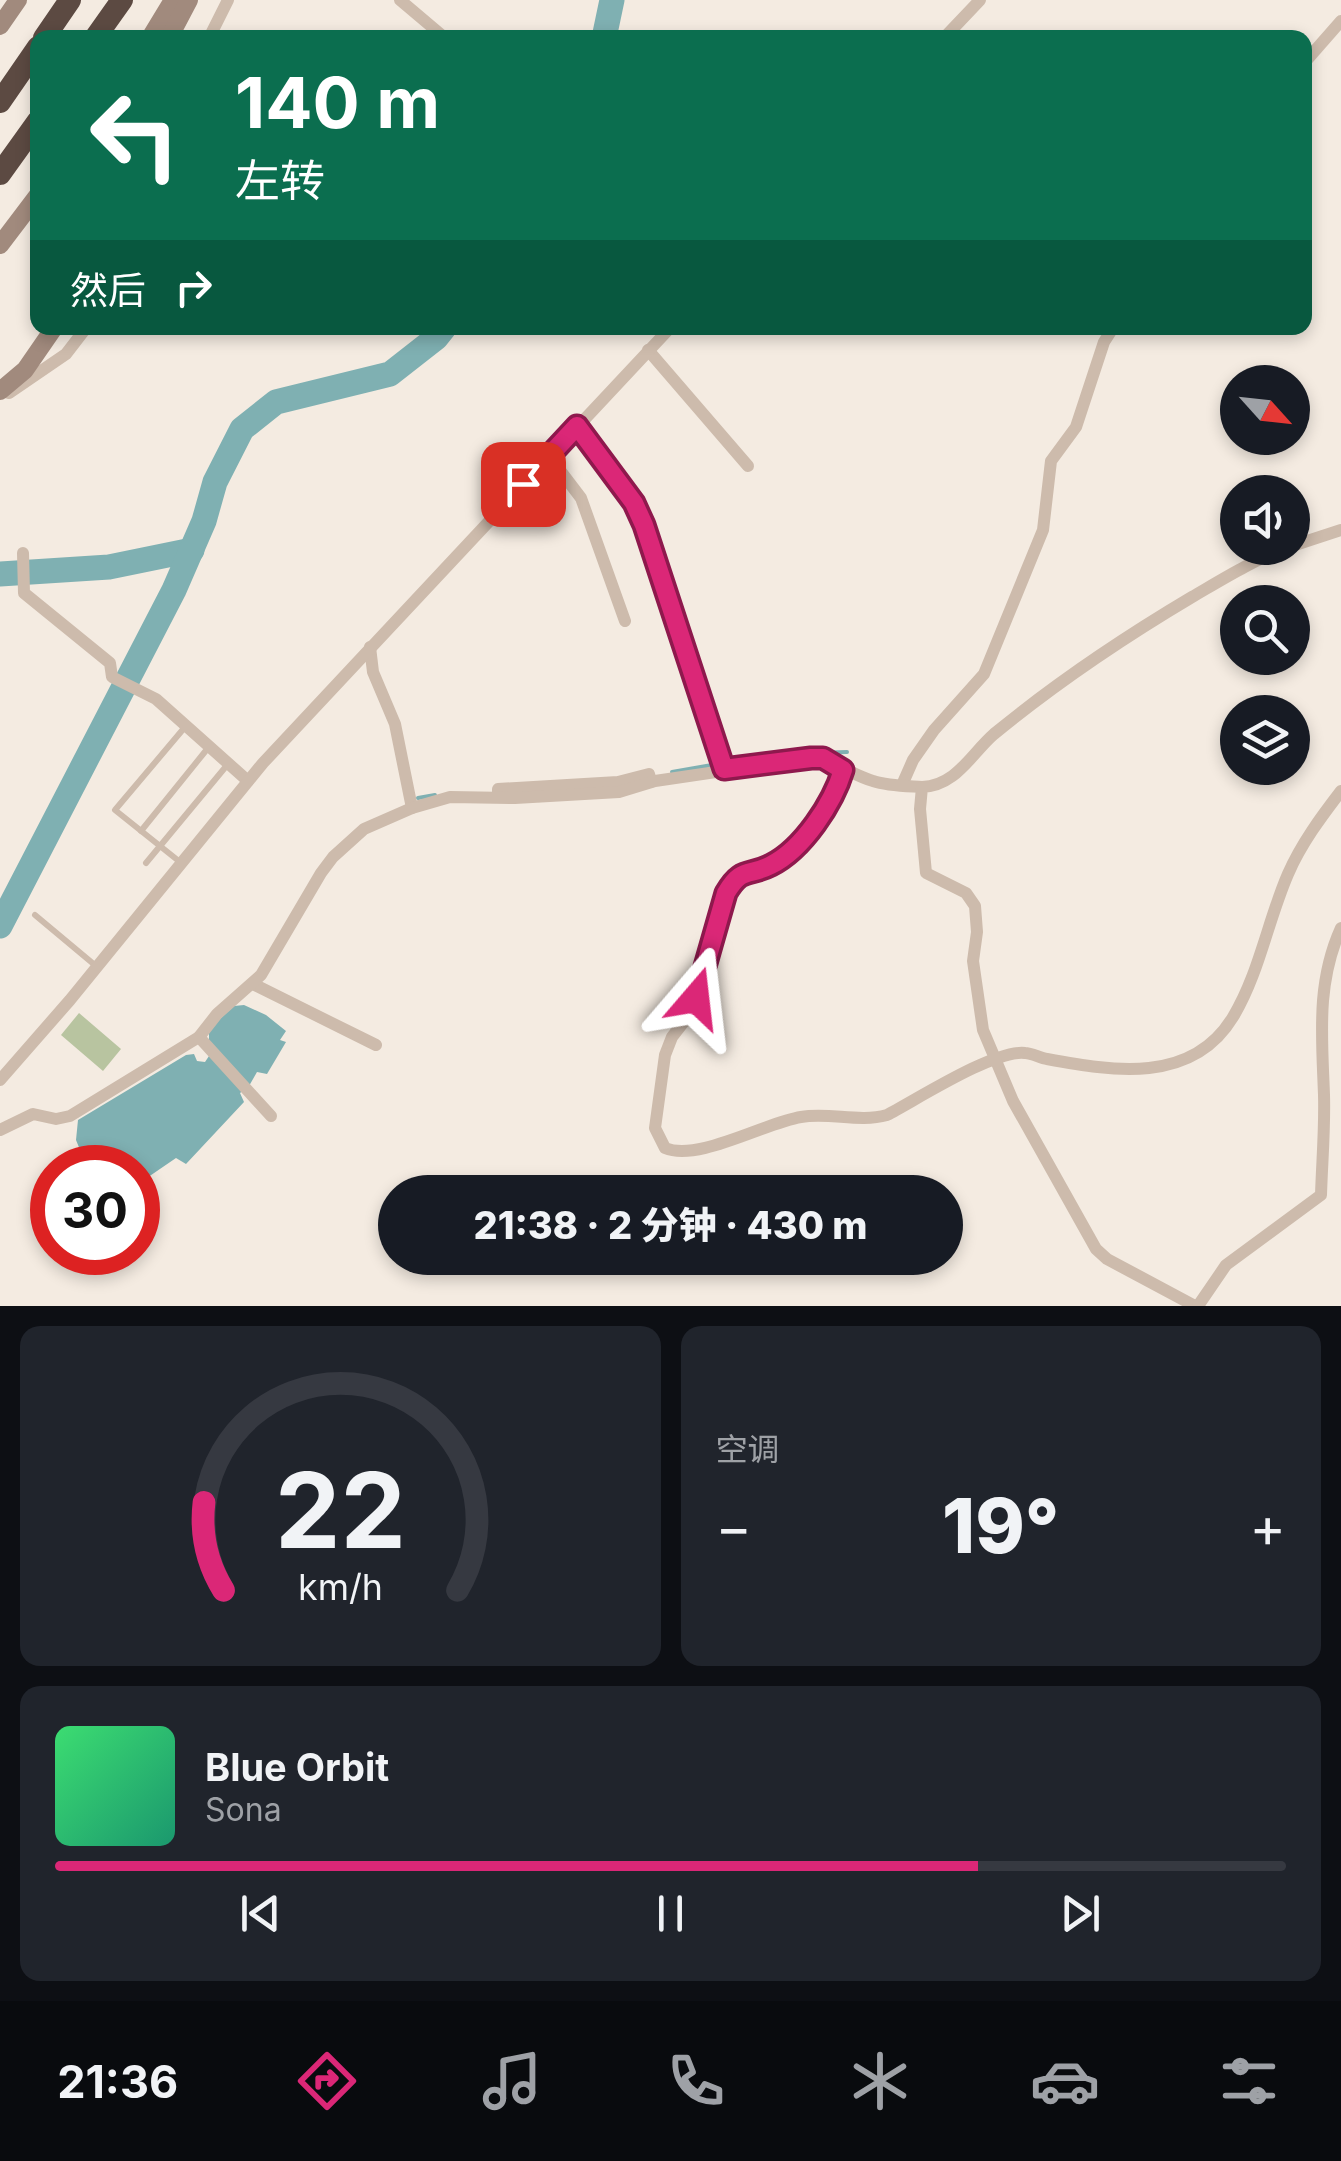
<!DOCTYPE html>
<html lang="zh">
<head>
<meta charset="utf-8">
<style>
	body { margin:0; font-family:Inter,"Noto Sans SC",sans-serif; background:#20242c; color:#f1f3f6; height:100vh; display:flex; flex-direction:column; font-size:38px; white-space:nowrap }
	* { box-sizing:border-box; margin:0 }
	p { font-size:32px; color:#9ea1a6 }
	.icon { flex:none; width:55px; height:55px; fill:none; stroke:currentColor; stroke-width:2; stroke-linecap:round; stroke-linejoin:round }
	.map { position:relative; height:1306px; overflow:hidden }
	.side { display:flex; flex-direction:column; gap:20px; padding:20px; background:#0d0f14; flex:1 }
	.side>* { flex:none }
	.guide { position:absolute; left:30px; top:30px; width:1282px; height:305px; border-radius:20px; box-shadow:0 5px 15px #0003; background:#0b6e4f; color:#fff; overflow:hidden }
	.needle { width:65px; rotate:117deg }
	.tools { position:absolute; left:1220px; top:365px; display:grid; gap:20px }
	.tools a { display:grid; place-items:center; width:90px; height:90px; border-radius:50%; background:#171b24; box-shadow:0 5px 15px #0003; font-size:50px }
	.speed { position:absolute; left:30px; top:1145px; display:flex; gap:20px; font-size:50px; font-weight:700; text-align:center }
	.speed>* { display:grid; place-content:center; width:130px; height:130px; border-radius:50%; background:#171b24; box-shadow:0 5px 15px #0003; line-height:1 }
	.speed .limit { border:15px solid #d22; background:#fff; color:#111 }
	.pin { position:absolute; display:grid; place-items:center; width:85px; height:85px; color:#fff; margin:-42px; border-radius:20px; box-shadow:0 5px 15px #0006 }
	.me { position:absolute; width:110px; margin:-55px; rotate:17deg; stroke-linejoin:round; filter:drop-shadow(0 0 8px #0008) }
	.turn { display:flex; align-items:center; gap:35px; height:210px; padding:0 40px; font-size:45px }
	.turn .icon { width:130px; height:130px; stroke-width:2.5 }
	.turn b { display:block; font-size:70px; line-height:85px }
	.then { display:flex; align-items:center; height:95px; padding:0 40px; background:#0003; gap:20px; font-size:38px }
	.big { font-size:75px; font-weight:800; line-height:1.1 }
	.side .widget { flex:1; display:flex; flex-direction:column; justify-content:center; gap:15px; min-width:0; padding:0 35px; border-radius:20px; background:#20242c }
	.side .dial { align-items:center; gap:0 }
	.dial svg { height:260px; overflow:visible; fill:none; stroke:#363941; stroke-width:7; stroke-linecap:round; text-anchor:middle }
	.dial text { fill:#f1f3f6; stroke:none }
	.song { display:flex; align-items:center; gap:30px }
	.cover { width:120px; height:120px; border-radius:15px; background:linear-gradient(135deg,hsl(140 70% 55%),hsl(160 70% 35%)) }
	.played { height:10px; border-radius:5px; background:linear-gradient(90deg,#db2777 75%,#363941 75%) }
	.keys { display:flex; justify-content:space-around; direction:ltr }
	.heat { display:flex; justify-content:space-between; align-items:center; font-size:55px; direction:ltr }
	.side .tiles { flex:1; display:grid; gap:20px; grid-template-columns:1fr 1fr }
	.widget:last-child { grid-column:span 2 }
	.trip { position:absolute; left:378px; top:1175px; width:585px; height:100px; border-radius:50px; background:#171b24; box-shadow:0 5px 15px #0003; font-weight:800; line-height:100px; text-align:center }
	.tab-bar { display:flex; height:160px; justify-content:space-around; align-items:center; background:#090b0e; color:#9ea1a6 }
	.tab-bar .icon { width:70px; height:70px }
	.tab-bar .selected { color:#db2777 }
	.tab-bar b { font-size:45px; color:#f1f3f6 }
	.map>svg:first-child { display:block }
</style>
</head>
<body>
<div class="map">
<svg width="1341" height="1306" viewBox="0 0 1341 1306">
	<rect width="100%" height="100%" fill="#f4ebe1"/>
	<path fill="#b8c4a0" d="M79,1013L121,1049L103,1071L61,1035Z"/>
	<path fill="#7fb0b2" d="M244,1005L266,1015L286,1031L280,1040L286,1042L267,1074L257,1072L249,1086L240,1093L244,1102L186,1164L176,1158L138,1184V1168L87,1167L76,1140L78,1120L186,1055L194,1054L197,1061L205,1062L209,1056V1029L234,1006Z"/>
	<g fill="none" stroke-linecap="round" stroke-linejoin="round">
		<g stroke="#7fb0b2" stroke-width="4">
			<path d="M817,753L847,752"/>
			<path d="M739,762L797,754"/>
			<path d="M672,772L712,765"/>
			<path d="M418,798L435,795"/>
		</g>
		<g stroke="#7fb0b2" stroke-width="25">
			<path d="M604,38L612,0"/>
			<path d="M0,574L109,567L192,550"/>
			<path d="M0,926L174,590L204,521L215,482L242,429L276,402L390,374L436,338L444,328"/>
		</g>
		<g stroke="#cdbbac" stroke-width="6">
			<path d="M141,831L208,748"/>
			<path d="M180,862L115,810L185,727"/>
			<path d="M146,863L228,764"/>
			<path d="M35,915L96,966"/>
		</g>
		<g stroke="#cdbbac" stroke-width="12">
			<path d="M400,0L445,38"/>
			<path d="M209,38L228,0"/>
			<path d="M944,38L980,0"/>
			<path d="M1305,62L1341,21"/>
			<path d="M648,350L748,466"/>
			<path d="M9,393L66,354L86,328"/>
			<path d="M577,426L634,503L643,525L724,769"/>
			<path d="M549,456L581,498L625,621"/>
			<path d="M1292,546L1341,530"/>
			<path d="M23,553L24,593L110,663L112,677L156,699L248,781"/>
			<path d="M370,647L373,672L395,724L412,808"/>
			<path d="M843,770C833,803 803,849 771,865C748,877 742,866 726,893L696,998L686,1019L672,1037L665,1055L655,1128L665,1148C698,1162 764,1123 801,1117C830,1112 859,1123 887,1115C916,1100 995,1049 1025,1053C1032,1053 1040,1058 1047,1059C1112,1071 1192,1085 1233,1017C1259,974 1268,920 1288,874C1301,844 1321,817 1341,791"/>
			<path d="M902,785L913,760L934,730L984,674L1043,530L1051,461L1076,427L1104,342L1113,328"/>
			<path d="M498,795V789L618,782L649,774L651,782"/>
			<path d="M253,984L376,1045"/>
			<path d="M199,1037L271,1116"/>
			<path d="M0,1080L70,1000L263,763L670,328"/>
			<path d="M0,1130L33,1114L56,1119L70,1116L199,1037L217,1014L261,975L321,873L333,857L364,829L412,808L450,797L515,798L619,792L655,781L811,758C832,759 852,775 873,781C888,786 906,786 922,787"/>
			<path d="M1195,1306L1107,1259L1096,1249L1013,1101L983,1030L973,961L977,932L975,906L966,893L926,873L920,809L922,787C956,786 971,754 994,734C1056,683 1123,638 1192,597C1223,579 1253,560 1287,548"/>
			<path d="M1198,1306L1226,1265L1321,1195C1322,1162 1325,1128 1324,1095C1322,1037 1316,983 1341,928"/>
		</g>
		<g stroke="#a18a7d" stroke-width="18">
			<path d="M0,26L18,0"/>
			<path d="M150,38L173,0"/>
			<path d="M169,38L189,0"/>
			<path d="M0,245L38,195"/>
			<path d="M0,391L25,370L54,328"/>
		</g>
		<g stroke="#5c4a42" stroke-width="22">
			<path d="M44,38L70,0"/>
			<path d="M95,38L122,0"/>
			<path d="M0,102L38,47"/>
			<path d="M0,174L38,121"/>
		</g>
	</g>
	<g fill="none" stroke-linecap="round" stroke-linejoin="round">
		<g stroke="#8e194d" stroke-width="25">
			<path id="route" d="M523,484L577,426L634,503L644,525L724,769L811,758H823L843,770C833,803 803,849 771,865C748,877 742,866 726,893L696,998"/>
		</g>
		<use href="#route" stroke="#db2777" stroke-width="18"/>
	</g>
</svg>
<div class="tools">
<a><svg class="needle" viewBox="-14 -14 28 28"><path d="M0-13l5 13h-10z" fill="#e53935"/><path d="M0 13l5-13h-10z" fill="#9ea1a6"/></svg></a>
<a><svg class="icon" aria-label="sound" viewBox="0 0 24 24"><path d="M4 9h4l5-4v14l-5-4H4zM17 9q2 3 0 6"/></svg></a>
<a><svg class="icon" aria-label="search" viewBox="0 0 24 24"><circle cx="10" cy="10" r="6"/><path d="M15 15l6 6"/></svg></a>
<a><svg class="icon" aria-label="layers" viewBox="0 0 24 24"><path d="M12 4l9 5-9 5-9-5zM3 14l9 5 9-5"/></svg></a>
</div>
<div class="speed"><div class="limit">30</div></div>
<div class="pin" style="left:523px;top:484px;background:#d93025"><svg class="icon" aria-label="arrive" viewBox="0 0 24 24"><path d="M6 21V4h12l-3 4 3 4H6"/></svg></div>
<svg class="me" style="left:696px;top:998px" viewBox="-20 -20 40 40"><path d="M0-17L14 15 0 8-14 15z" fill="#db2777" stroke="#fff" stroke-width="4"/></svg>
<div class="trip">21:38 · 2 分钟 · 430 m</div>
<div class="guide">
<div class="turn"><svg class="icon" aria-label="left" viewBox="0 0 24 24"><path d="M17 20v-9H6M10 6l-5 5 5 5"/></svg><div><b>140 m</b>左转</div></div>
<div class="then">然后<svg class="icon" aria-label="right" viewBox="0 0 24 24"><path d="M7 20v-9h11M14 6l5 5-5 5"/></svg></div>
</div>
</div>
<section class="side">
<div class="tiles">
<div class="widget dial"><svg viewBox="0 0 100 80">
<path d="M14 69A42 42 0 1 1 86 69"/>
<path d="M14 69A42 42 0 0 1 8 42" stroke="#db2777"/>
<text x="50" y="56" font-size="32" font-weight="700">22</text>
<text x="50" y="72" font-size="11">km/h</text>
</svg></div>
<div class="widget"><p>空调</p>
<div class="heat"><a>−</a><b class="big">19°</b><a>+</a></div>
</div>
<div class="widget">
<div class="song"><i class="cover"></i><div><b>Blue Orbit</b><p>Sona</p></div></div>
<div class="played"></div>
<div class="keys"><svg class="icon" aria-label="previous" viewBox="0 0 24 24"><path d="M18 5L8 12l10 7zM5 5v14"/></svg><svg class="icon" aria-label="pause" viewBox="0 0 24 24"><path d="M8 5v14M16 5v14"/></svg><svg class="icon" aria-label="next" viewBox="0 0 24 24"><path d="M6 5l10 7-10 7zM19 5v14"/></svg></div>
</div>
</div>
</section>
<nav class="tab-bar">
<b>21:36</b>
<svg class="icon selected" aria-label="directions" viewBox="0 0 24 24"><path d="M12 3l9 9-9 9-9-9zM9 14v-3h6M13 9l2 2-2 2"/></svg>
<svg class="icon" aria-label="music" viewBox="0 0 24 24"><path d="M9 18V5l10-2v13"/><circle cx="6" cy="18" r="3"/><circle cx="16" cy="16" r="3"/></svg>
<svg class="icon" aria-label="phone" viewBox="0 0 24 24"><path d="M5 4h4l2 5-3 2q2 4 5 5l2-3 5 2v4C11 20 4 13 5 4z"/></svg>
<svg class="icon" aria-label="climate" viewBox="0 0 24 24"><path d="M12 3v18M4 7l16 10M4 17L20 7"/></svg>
<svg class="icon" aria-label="car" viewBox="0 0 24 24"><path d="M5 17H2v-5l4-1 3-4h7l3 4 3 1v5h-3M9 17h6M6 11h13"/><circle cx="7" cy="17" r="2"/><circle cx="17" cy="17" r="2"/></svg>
<svg class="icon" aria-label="filters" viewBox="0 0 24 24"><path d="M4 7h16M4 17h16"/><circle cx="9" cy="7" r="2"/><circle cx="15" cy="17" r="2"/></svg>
</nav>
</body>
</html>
